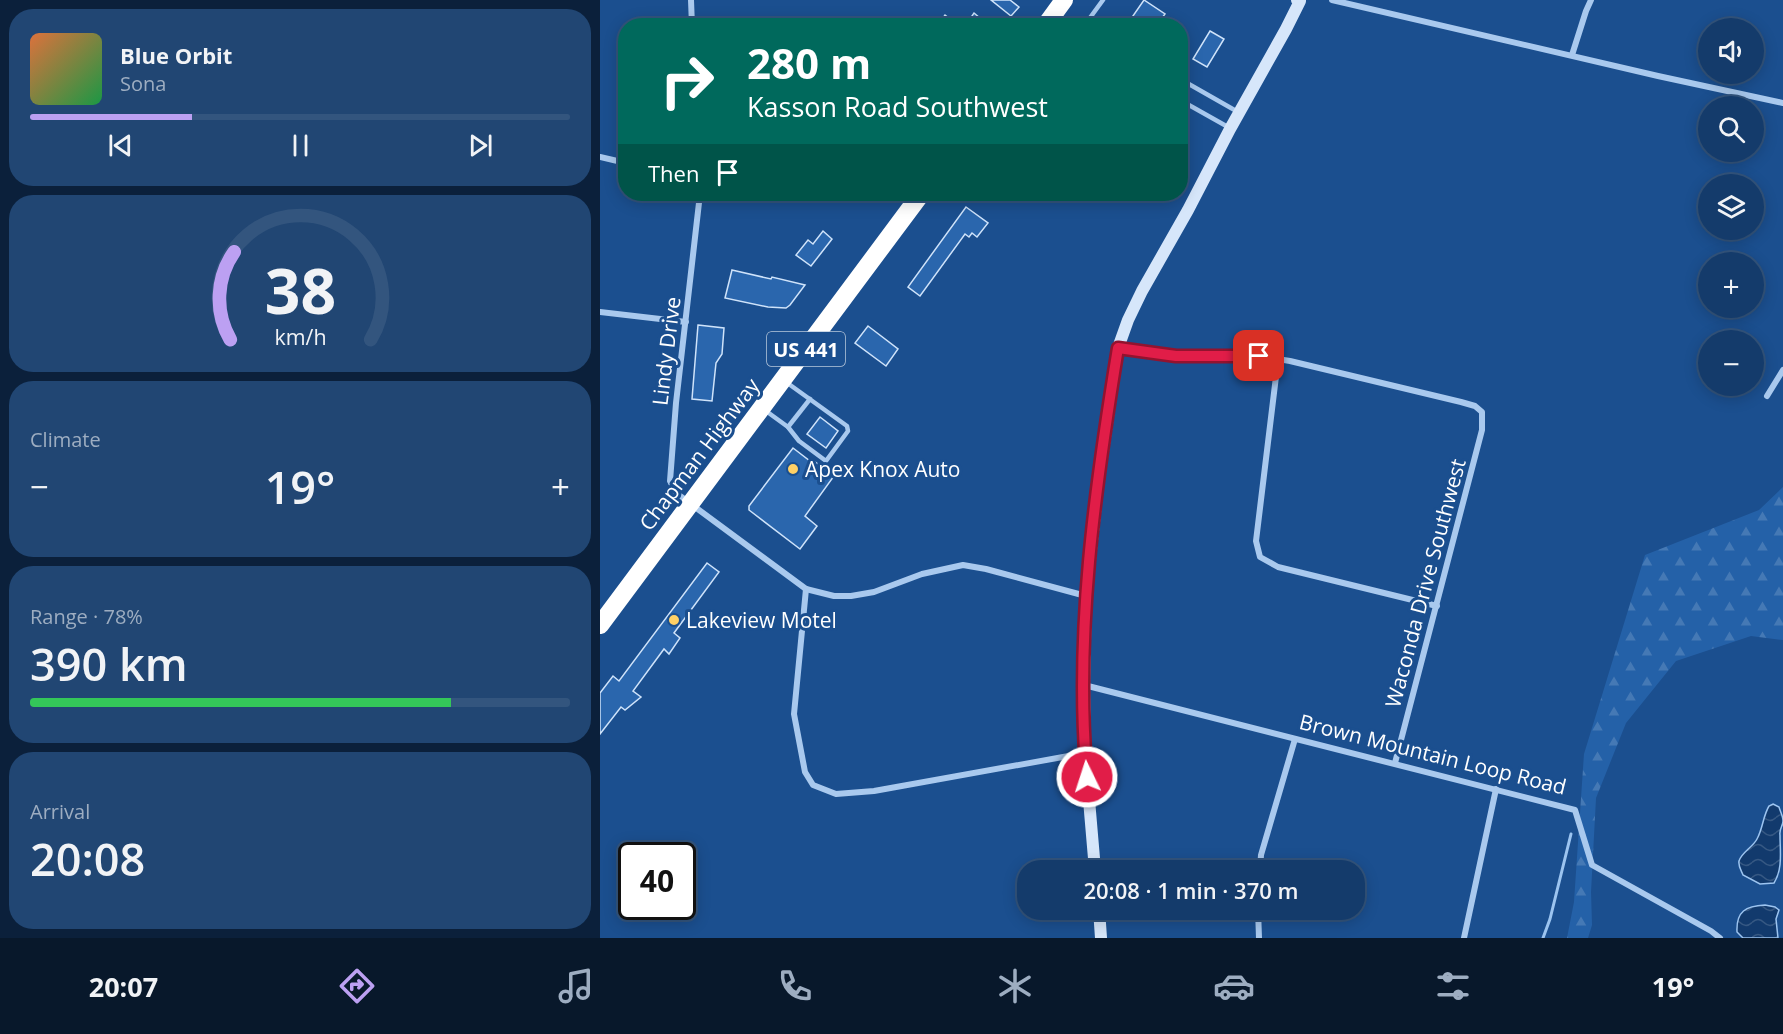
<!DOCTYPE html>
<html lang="en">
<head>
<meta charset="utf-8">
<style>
	body { margin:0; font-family:"Open Sans",sans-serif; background:#214673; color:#f1f3f6; height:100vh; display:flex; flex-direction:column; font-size:22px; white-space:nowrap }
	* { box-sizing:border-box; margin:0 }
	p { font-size:20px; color:#9dadc1 }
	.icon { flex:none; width:33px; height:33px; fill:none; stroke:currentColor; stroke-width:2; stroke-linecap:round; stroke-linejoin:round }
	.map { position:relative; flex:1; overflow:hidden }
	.details { display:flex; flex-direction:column; gap:9px; padding:9px; background:#0b203b; width:600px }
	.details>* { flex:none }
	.hud { position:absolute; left:18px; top:18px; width:570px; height:183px; border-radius:24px; box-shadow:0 3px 15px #0003,0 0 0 2px #33557e; background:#00695c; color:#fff; overflow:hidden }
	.buttons { position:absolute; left:1098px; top:18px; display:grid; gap:12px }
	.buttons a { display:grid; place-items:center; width:66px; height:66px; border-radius:50%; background:#143b6b; box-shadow:0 3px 15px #0003,0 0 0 2px #33557e; font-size:30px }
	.speed { position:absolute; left:18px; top:842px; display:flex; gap:12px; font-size:30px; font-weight:700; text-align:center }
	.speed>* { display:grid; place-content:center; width:78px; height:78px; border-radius:50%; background:#143b6b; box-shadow:0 3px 15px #0003,0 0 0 2px #33557e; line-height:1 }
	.speed .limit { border:3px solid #111; border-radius:9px; background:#fff; color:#111 }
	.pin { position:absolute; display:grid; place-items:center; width:51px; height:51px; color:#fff; margin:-26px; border-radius:12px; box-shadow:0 3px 9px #0006 }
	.me { position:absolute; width:66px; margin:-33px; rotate:356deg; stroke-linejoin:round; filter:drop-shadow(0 0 4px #0008) }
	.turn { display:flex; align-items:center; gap:21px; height:126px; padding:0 30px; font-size:27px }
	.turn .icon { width:78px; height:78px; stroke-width:2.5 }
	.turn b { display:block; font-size:42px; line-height:51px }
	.then { display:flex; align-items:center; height:57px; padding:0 30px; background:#0003; gap:12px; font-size:22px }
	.big { font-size:45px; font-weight:600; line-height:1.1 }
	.details .card { flex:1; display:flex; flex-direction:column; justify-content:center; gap:9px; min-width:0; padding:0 21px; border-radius:24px; background:#214673 }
	.details .dial { align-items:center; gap:0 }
	.dial svg { height:156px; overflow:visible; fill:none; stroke:#33557e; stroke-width:7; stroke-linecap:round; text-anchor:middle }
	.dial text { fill:#f1f3f6; stroke:none }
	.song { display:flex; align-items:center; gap:18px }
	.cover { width:72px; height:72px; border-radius:9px; background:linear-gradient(135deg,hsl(20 70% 55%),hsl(140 70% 35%)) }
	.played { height:6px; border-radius:3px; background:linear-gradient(90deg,#bca0f2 30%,#33557e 30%) }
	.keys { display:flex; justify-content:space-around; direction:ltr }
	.heat { display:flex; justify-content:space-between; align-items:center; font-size:33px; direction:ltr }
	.charge { height:9px; border-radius:4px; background:linear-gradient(90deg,#34c759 78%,#33557e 0) }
	.trip { position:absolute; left:417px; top:860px; width:348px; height:60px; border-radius:24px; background:#143b6b; box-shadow:0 3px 15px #0003,0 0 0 2px #33557e; font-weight:600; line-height:60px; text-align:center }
	.dock { display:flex; height:96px; justify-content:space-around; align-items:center; background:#08182b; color:#9dadc1 }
	.dock .icon { width:42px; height:42px }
	.dock .selected { color:#bca0f2 }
	.dock b { font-size:27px; color:#f1f3f6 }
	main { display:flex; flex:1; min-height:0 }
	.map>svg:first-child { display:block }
</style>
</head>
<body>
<main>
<section class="details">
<div class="card">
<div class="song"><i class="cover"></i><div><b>Blue Orbit</b><p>Sona</p></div></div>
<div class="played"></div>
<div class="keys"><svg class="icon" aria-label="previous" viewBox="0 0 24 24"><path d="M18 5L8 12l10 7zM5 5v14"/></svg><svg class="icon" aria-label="pause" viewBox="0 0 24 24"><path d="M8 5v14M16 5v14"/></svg><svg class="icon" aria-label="next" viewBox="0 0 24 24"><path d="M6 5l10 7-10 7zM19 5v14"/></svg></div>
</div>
<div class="card dial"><svg viewBox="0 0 100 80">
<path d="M14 69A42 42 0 1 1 86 69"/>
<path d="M14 69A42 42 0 0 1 16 24" stroke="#bca0f2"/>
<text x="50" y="56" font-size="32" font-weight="700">38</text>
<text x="50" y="72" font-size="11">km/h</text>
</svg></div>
<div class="card"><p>Climate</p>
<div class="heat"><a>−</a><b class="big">19°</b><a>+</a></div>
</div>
<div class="card"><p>Range · 78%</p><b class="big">390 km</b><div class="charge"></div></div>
<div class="card"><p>Arrival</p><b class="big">20:08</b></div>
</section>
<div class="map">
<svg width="1183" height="938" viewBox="0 0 1183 938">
	<defs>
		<pattern id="forest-firs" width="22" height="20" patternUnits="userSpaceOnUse" patternTransform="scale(1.5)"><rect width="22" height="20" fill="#2461a8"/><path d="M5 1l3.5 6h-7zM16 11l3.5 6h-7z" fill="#4579b5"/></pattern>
		<pattern id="water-waves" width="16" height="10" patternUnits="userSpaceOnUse" patternTransform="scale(1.5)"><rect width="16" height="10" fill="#123a6d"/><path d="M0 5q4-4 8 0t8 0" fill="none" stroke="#365883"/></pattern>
	</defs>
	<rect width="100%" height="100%" fill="#1b4f8f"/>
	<path fill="url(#forest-firs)" d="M1183,487V640L1151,636L1076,661L1026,723L996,798L991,892L992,925L988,938H967L974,902L984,754L1045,555L1159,510Z"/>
	<g fill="url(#water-waves)" stroke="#9cc4f0" stroke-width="1.5">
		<path d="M1173,804L1179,807C1180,811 1183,816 1183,821C1183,826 1179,829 1180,835C1180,851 1183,869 1174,883L1160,884L1143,875C1141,870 1138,866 1139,861C1141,853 1153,847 1157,839C1163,828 1163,816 1169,806Z"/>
		<path d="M1165,905L1175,907L1179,910L1176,919L1178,938H1143L1137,932C1136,911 1146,906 1165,905Z"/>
	</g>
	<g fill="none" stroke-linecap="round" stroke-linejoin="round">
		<path stroke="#9cc4f0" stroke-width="3" d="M943,938L950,919L971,834"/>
	</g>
	<g fill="#2a66ad" stroke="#cfe3fa" stroke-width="1.5">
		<path d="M391,0H410L419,7L411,16Z"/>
		<path d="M544,0L565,14L556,26H526Z"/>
		<path d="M374,13L381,19L380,21L387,26H365Z"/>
		<path d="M345,15L359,26H337Z"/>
		<path d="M610,31L624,39L607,67L593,59Z"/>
		<path d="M366,207L388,223L377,237L372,233L369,237L365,234L320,296L308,287Z"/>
		<path d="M223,231L232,239L211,266L196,255L208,240L213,244Z"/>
		<path d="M132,270L171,279L172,277L205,285L190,305L186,308L168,307L125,298Z"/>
		<path d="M98,325L124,328L122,354L116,363L112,401L92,399Z"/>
		<path d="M268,326L298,349L286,366L255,343Z"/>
		<path d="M220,417L238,431L226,448L207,434Z"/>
		<path d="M193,448L214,464L215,462L234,476L205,516L217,526L200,549L149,510V506Z"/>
		<path d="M107,563L119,572L74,633L80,638L69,654L64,649L33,691L41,697L25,710L21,707L0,734V693L13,676L19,681Z"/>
	</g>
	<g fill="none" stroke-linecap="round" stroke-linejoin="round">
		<g stroke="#a9c9ee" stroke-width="4.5">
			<path d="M484,26L503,0"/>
			<path d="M580,79L638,112"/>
			<path d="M580,100L628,127"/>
			<path d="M166,411L188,427L199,441L226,461L248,431L247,426L186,382"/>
			<path d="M188,427L210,399"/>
		</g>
		<g stroke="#a9c9ee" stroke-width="6">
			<path d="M91,0L92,26"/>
			<path d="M732,0L1058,76L1183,103"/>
			<path d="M972,55L986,11L991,0"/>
			<path d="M0,157L26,163"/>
			<path d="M100,194L76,403L70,481L76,493L206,589L234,596H251L274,592L322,574L363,565L386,569L486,596"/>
			<path d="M0,312L86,322"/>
			<path d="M518,348L576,356H659L690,361L861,402L875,406L882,412V430L795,763"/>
			<path d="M678,360L656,541L660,557L678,567L837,606"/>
			<path d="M1167,396L1183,370"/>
			<path d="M206,589L194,714L205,772L213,785L236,794L274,791L485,753"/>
			<path d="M484,685L975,810L992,865L1111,931L1120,938"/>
			<path d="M660,870L661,855L695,739"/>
			<path d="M658,909L659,938"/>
			<path d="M864,938L896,789"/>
		</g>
		<g stroke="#d6e6fa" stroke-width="12">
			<path d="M495,870L485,753L484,685L486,596L498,485L518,348L528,320L542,291L588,210L630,129L686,29L700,1L697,0"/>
			<path d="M499,909L501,938"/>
		</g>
		<g stroke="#fff" stroke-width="18">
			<path d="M445,26L464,0"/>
			<path d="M0,625L321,194"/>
		</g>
	</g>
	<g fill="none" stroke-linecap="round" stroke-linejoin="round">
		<g stroke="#92132f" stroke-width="15">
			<path id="route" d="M487,777C474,636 495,487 518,348L576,356H659"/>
		</g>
		<use href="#route" stroke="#e11d48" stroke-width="10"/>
	</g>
	<g fill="#ffd166" stroke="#1b4f8f" stroke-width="2">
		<circle cx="193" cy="469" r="6"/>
		<circle cx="74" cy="620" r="6"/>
	</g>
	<g text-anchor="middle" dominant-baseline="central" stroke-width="6" stroke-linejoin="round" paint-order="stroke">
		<rect fill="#1b4f8f" stroke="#bbcadd" stroke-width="1.5" x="167" y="332" width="78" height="34" rx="4.5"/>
		<g font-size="20" font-weight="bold" fill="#fff">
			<text x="206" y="349">US 441</text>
		</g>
		<g font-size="21" fill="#fff" stroke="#1b4f8f">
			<text transform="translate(66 351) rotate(-83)">Lindy Drive</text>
			<text transform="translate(99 454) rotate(-53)">Chapman Highway</text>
			<text transform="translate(825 583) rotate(-75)">Waconda Drive Southwest</text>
			<text transform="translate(833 754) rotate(14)">Brown Mountain Loop Road</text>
		</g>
		<g font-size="21" fill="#fff" stroke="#1b4f8f" text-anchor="start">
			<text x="205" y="469">Apex Knox Auto</text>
			<text x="86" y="620">Lakeview Motel</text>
		</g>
	</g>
</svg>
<div class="buttons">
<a><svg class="icon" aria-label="sound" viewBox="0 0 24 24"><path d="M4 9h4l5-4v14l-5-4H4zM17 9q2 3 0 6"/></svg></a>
<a><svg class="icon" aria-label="search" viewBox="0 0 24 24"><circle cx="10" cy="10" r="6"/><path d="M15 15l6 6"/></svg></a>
<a><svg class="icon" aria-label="layers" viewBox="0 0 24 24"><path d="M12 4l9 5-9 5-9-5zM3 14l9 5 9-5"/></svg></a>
<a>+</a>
<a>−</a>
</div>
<div class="speed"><div class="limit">40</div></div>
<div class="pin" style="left:659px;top:356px;background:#d93025"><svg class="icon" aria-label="arrive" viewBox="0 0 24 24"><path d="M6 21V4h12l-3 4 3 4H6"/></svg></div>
<svg class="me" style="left:487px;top:777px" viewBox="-20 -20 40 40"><circle r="17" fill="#e11d48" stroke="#fff" stroke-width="3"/><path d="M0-11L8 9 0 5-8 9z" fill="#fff"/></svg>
<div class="trip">20:08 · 1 min · 370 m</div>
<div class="hud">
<div class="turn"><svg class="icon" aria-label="right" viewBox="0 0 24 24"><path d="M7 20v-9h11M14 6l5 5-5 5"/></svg><div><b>280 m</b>Kasson Road Southwest</div></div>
<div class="then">Then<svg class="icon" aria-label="arrive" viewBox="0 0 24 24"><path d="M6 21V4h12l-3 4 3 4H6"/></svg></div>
</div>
</div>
</main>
<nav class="dock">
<b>20:07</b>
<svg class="icon selected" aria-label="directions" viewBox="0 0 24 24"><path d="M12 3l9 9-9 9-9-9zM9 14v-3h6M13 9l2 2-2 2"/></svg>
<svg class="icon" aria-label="music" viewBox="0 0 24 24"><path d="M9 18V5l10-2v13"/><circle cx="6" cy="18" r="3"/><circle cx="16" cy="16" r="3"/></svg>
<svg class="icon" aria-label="phone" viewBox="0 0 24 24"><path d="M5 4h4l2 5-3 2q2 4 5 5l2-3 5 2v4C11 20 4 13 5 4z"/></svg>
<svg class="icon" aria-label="climate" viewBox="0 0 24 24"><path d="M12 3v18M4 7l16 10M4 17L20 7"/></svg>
<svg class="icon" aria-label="car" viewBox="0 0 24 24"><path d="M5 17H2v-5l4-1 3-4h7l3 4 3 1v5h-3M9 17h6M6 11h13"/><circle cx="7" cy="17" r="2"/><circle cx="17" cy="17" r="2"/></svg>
<svg class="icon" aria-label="filters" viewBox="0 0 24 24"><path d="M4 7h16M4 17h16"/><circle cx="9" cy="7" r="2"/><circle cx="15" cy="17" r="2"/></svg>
<b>19°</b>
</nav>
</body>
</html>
